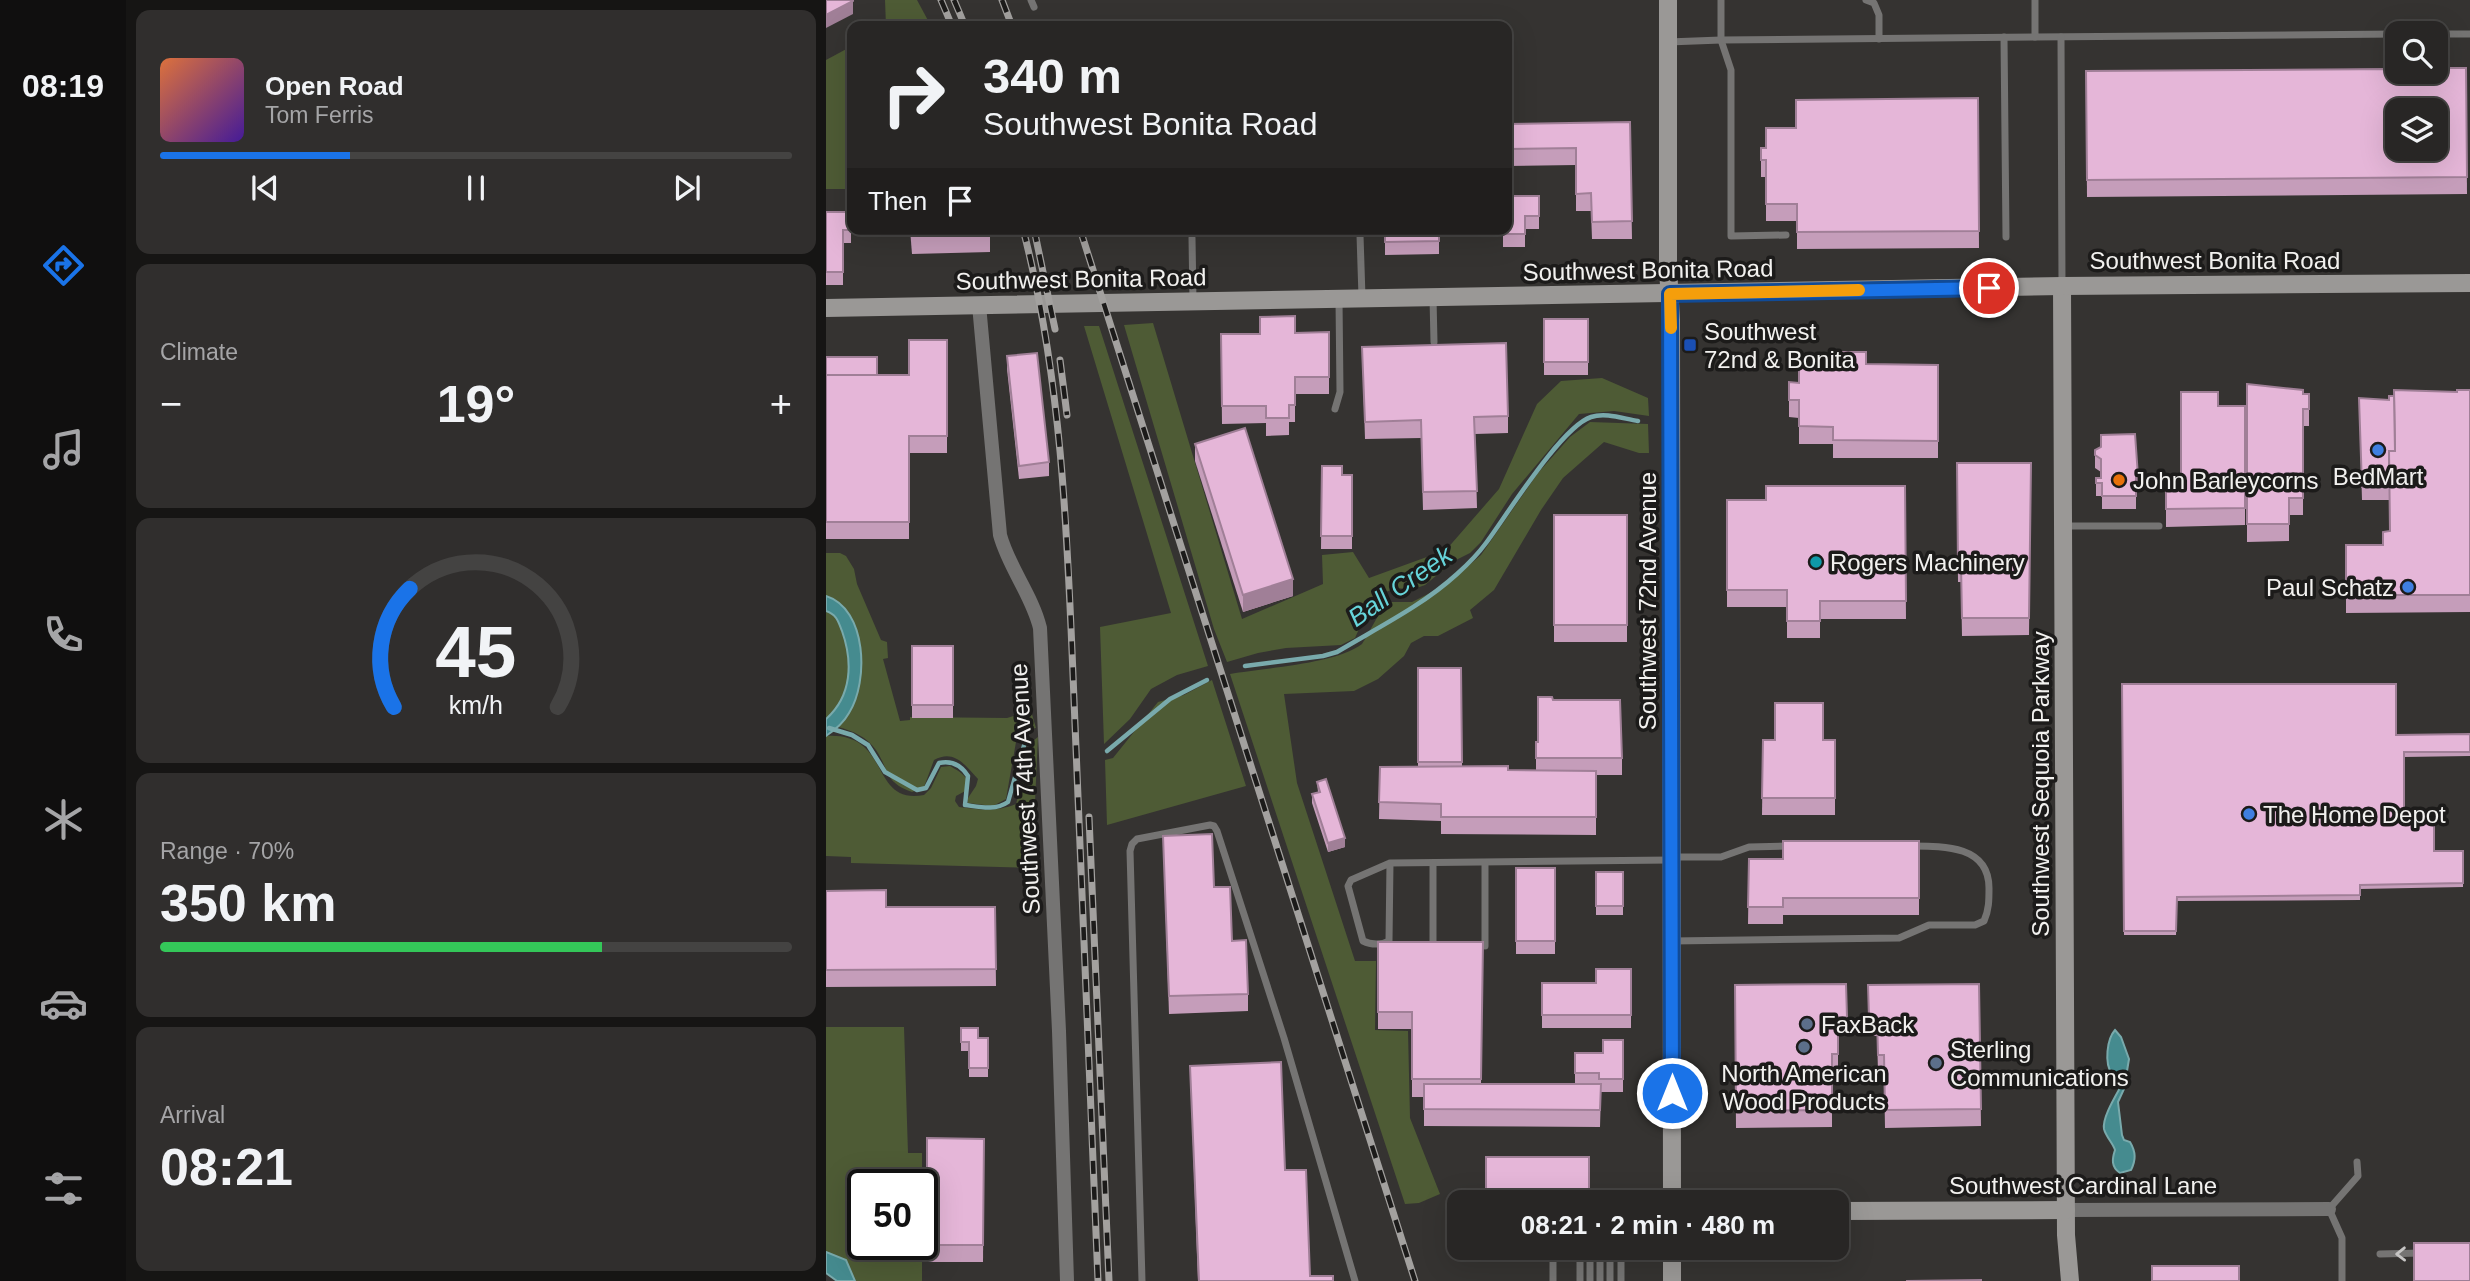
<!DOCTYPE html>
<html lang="en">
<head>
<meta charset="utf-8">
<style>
	body { margin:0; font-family:Arial,sans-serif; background:#302e2d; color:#f1f3f6; height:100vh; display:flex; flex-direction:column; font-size:26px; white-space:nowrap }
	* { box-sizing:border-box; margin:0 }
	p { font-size:23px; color:#a5a5a7 }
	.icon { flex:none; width:38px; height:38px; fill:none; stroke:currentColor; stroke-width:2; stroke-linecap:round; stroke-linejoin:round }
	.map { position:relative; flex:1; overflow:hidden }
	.details { display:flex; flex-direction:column; gap:10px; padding:10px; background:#161514; width:700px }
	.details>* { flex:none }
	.hud { position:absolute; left:21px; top:21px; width:665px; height:214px; border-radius:14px; box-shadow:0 7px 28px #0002,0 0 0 2px #444342; background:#282625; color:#f1f3f6; overflow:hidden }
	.buttons { position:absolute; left:1559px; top:21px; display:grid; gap:14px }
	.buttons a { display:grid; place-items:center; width:63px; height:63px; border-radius:14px; background:#282625; box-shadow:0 7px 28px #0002,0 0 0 2px #444342; font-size:35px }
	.speed { position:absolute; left:21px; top:1169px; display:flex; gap:14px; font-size:35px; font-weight:700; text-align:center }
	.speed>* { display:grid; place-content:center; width:91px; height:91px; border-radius:50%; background:#282625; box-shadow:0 7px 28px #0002,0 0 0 2px #444342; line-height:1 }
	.speed .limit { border:4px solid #111; border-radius:10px; background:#fff; color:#111 }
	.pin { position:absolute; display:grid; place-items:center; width:60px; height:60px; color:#fff; margin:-30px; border:4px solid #fff; border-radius:50%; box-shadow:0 2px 7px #0007 }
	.me { position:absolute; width:77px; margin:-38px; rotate:0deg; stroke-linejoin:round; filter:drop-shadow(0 0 5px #0008) }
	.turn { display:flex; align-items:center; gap:24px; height:147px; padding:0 21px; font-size:32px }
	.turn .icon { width:91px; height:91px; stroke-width:2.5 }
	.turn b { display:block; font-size:49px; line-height:60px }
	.then { display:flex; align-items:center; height:66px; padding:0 21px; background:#0003; gap:14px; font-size:26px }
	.big { font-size:52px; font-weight:700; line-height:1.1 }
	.details .card { flex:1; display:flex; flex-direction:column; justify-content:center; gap:10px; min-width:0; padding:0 24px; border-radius:14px; background:#302e2d }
	.details .dial { align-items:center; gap:0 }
	.dial svg { height:182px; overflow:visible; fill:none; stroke:#444342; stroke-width:7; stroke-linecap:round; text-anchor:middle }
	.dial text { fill:#f1f3f6; stroke:none }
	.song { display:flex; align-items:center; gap:21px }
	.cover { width:84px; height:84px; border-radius:10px; background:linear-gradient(135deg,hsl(20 70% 55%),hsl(260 70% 35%)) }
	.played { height:7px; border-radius:4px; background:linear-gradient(90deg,#1a73e8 30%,#444342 30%) }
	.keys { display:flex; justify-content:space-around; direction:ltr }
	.heat { display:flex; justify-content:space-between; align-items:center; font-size:38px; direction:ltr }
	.charge { height:10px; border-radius:5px; background:linear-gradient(90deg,#34c759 70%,#444342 0) }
	.trip { position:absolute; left:621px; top:1190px; width:402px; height:70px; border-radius:14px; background:#282625; box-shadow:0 7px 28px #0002,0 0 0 2px #444342; font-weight:700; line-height:70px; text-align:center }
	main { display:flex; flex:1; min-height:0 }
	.tab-bar { display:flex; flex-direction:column; width:126px; justify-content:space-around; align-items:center; background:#100f0f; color:#a5a5a7 }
	.tab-bar .icon { width:49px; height:49px }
	.tab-bar .on { color:#1a73e8 }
	.tab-bar b { font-size:32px; color:#f1f3f6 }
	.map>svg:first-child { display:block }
</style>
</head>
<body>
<main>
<nav class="tab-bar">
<b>08:19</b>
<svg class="icon on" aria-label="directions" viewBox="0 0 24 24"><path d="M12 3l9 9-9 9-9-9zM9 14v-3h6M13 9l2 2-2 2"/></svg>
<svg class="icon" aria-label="music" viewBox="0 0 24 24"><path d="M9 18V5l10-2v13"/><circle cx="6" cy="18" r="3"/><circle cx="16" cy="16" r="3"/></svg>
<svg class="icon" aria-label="phone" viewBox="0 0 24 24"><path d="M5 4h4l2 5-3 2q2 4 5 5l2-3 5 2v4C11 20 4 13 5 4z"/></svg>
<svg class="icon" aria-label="climate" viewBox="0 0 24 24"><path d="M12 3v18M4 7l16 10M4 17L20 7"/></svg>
<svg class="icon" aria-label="car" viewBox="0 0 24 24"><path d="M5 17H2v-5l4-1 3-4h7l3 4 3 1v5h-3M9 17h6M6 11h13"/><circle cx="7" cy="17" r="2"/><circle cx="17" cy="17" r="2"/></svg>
<svg class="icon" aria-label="filters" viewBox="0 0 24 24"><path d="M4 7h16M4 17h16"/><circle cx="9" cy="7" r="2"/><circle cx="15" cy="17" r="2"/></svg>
</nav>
<section class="details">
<div class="card">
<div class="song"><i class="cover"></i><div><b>Open Road</b><p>Tom Ferris</p></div></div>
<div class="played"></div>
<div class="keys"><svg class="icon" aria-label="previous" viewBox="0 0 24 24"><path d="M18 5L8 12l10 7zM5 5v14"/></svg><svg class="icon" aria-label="pause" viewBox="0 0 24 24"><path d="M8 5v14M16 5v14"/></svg><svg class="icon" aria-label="next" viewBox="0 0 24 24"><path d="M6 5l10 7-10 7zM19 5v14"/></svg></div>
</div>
<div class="card"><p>Climate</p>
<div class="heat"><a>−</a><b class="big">19°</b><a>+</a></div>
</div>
<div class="card dial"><svg viewBox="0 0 100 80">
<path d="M14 69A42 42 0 1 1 86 69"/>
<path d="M14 69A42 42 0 0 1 21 17" stroke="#1a73e8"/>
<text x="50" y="56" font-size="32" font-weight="700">45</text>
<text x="50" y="72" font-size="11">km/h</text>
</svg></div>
<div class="card"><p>Range · 70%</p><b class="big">350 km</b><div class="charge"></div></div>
<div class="card"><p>Arrival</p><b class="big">08:21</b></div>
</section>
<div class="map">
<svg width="1644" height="1281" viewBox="0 0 1644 1281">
	<rect width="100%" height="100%" fill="#353331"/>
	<g fill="#4e5b35">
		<path d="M59,0H91L105,26H60Z"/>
		<path d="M26,46V189H0V60Z"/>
		<path d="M327,323L416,619L497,584L496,555L527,552L543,578L620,550L673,489L711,404L735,381L776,378L822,398L823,416L788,411L753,414L686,494L655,542L644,553L628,561L599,585L585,590L572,588L556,593L541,611L529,638L515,645L460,648L432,653L401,662L388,629L298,325Z"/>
		<path d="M258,326H273L382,666L351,675L325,689L304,719L278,744L274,627L345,613Z"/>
		<path d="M764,422L822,424L823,453H813L778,442L737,478L715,510L668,590L644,610L647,618L612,636H598L585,643L578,656L552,679L528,691L458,694L471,783L529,961H550L549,1030L582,1031L584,1118L614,1194L593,1203L579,1204L404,674C438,668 510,664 536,644C538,642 556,608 560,602H586L620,585L655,555L712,473L744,437Z"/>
		<path d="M0,553H14L20,556L28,569L31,584L55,640L61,642L62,658L57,659L74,721L84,720V717L181,718L205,711L210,728L197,730L190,742L180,799L167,806L142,803V798L150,786L152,779C138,764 128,749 108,760L98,787L86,792C58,782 64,771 50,750C41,737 27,731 12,727C37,696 40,666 26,628C20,612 17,602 0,596Z"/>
		<path d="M0,611C11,615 12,621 16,631C27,662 26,696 0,719Z"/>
		<path d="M386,680L420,786L281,825L279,760L287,758L332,702L358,695Z"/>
		<path d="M0,736C67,732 42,805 98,795L105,788L115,767L124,766C134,772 143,776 143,789L130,796L129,801L133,807C155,810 170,812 190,804L207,741L212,737L206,868L25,863V857L0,856Z"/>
		<path d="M0,1027H78L82,1153H96V1187V1185H37V1244H96V1281H29L20,1260L0,1252Z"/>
	</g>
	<g fill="#458b8f" stroke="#79aaac" stroke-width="2">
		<path d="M0,596C41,609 43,681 23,713C18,722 9,730 0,736V719C26,696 27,662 16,631C12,621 11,615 0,611Z"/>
		<path d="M1289,1030L1295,1037L1303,1059L1298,1089L1292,1102L1296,1135L1298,1140L1304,1142C1310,1152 1310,1160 1305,1170L1294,1173C1285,1167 1286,1159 1289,1150C1287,1143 1280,1137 1278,1129C1276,1118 1289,1097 1295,1086V1081C1292,1079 1289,1077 1286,1074C1278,1063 1281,1039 1289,1030Z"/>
		<path d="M0,1252L20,1260L29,1281H11L0,1273Z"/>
	</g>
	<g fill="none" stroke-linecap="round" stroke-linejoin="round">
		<g stroke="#79aaac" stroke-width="4.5">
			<path d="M419,666L497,656L511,652C551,628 596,606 631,574C641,565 652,554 660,543C681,515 735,427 765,417C780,412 798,419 812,421"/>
			<path d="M3,728L26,735L42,745L59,772L91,790L100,788L113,763C126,760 135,765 142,776L139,805C154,807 169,811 182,802L201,735"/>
			<path d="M281,751L344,699L381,680"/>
		</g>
		<g stroke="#757473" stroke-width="7">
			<path d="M205,0L208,7"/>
			<path d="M895,0V40L905,70V236L960,235"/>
			<path d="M1040,0L1048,3L1053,15V39"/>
			<path d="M1209,0V37L1572,34"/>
			<path d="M1610,34H1644"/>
			<path d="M1178,37L1180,237"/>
			<path d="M1235,37L1236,285"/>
			<path d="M842,42L895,40L1209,37"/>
			<path d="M534,235L536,297"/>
			<path d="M366,238L367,301"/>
			<path d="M607,298L608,342"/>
			<path d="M509,409L514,392L513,300"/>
			<path d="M1238,526H1333"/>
			<path d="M848,857H895L923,847L963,846"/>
			<path d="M564,863L563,941C556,945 545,945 537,941L522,886L525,880L564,863L845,860"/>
			<path d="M659,863V946"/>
			<path d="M846,941L1073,938L1103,925H1149L1158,921C1163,910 1163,900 1163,888C1163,846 1119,846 1087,846"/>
			<path d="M607,944V863"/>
			<path d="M638,1202V1197"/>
			<path d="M645,1248L656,1250H727"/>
			<path d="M754,1249V1281"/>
			<path d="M764,1249V1281"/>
			<path d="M774,1249V1281"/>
			<path d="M784,1249V1281"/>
			<path d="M795,1249V1281"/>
			<path d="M1554,1254L1595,1253"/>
			<path d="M316,1281L304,851L306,844L311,839L384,825L388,826L391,831L458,1038L529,1281"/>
			<path d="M727,1281V1250L846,1248"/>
			<path d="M1516,1281V1238L1503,1209L1532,1176L1531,1162"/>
		</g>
		<g stroke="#757473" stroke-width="14">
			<path d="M153,305L174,535C183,568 206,595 214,628L233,1031L241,1281"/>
			<path d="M1240,1210L1503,1209"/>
		</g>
		<g stroke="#9a9896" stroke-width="18">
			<path d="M842,0V268L845,320L846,1202"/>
			<path d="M1236,286L1240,1235L1244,1281"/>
			<path d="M0,308L1236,286L1644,283"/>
			<path d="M1012,1211L1240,1210"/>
			<path d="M846,1248V1281"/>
		</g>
		<g stroke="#a3a19f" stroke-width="7">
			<g id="rail">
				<path d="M115,0L126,26"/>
				<path d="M128,0L139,26"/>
				<path d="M176,0L186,26"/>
				<path d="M197,229C239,391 242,558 249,724C257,910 264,1095 272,1281"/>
				<path d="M208,229L229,329"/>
				<path d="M254,229L589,1281"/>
				<path d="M234,360L241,415"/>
				<path d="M263,817L283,1281"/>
			</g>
		</g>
		<use href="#rail" stroke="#1c1b1a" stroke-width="4.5" stroke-dasharray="13" stroke-linecap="butt"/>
	</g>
	<g fill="#c59dba">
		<path d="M1640,68L1641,194L1261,197L1260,71Z"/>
		<path d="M1152,98L1153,248L971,249V221H940V177H935V148H940Z"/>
		<path d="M804,122L806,239H766L765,211H750V165L681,166V124Z"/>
		<path d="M713,196V229H699V247H677V229Z"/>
		<path d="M0,212H25V243H17V285H0Z"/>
		<path d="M84,229H164V252L86,254Z"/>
		<path d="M559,229H613V254L559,255Z"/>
		<rect x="718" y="319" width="44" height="56"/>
		<path d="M503,332V394H469V422H463V435L440,436V423L396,424L395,334Z"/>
		<path d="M121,340V453H83V539H0V357L51,375H83Z"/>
		<path d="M536,347L682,416V433L649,434L651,508L597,510L595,438L539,439Z"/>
		<path d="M181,356L223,462V476L193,479L181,369Z"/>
		<path d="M1040,364L1112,365V458H1007V444H973V418L963,417V382L973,383Z"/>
		<path d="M1421,384L1477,394H1483V426H1477V515H1463V541L1421,542Z"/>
		<path d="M1644,390V612L1520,613V545H1557L1564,531L1563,500H1536L1533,398L1563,400Z"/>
		<path d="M1392,406H1419V525L1340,527V477H1355Z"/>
		<path d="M369,444L467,596L417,612L369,461Z"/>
		<path d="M1269,450L1312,476V489H1310V509H1276V496H1270V478H1275V472L1269,468Z"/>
		<path d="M1131,463H1205L1203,635L1136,636L1135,582H1132Z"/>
		<path d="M496,466L516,475H526V549H495Z"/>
		<path d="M1079,486L1080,619H994V638H961V607H901V500H940Z"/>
		<rect x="728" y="515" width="73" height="127"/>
		<rect x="86" y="646" width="41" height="72"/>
		<path d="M592,668H635L636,766L682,770H710V742H712L727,700L796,758V775H770V835L615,834V821L553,819L554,767H592Z"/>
		<path d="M1296,684L1570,735L1644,734V756L1578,757V815L1608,851H1637V887L1534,889V900L1351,901L1350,935H1298Z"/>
		<path d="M937,740H1009V815H936Z"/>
		<path d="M491,782L519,847L502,852L486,803V794L492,792Z"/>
		<path d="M337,836L388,887L422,994V1011L343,1014Z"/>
		<path d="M1093,841V915H957V924H922L923,859H957Z"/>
		<rect x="690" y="868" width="39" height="86"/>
		<rect x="770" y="872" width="27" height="43"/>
		<path d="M0,891L60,907H169L170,986L0,987Z"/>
		<path d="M552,942H657L655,1084H749V1053H777L797,1040V1092H775L774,1127L598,1126V1097H586V1029H552Z"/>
		<path d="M805,969V1028H716V983H770Z"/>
		<path d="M1020,984L1021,1035H1012V1071H1006V1127L910,1128L909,985Z"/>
		<path d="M1153,984L1155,1126L1059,1128L1058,1072H1052L1051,1036H1043L1042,985Z"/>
		<path d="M135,1028L152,1038H162V1077H143V1051H135Z"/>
		<path d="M364,1066L459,1170L484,1276L507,1281H372Z"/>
		<path d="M101,1138L158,1139L157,1262H101Z"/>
	</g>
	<g fill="#a07f97">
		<path d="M27,1V14L0,28V15Z"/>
		<path d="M467,579V596L417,612V595Z"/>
		<path d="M519,838V847L502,852V843Z"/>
	</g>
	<g fill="#e5b6d8" stroke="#a07f97" stroke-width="2" fill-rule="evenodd">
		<path d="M0,0H27V1L0,15Z"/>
		<path d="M1610,68H1640L1641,177L1261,180L1260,71L1572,69V72H1610ZM1572,110H1610V149H1572Z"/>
		<path d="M1152,98L1153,231L971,232V204H940V160H935V148H940V128H970V100Z"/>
		<path d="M804,122L806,221L766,222L765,193L750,194V148L681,149V124Z"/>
		<path d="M681,196H713V216H699V234H677V229H681Z"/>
		<path d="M0,212H25V230H17V272H0Z"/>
		<path d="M85,229H164V235L86,236Z"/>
		<path d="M559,229H613V241L559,242Z"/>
		<path d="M469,316V333L503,332V377H469V405H463V418H440V406H396L395,334H434V317Z"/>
		<rect x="718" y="319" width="44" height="43"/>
		<path d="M83,340H121V436H83V522H0V375H83Z"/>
		<path d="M680,343L682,416L648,417L651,491L597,492L595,420L539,422L536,347Z"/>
		<path d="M1009,352H1040V364L1112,365V441L1007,440V427L973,426V400H963V382L973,383V365H987V358H1009Z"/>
		<path d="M211,353L223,462L193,466L181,356Z"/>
		<rect x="0" y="357" width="51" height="18"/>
		<path d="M1421,384L1477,390V394H1483V409H1477V498H1463V524H1421Z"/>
		<path d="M1568,390L1631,392V390H1644V595H1520V545H1557V532L1564,531L1563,451H1569Z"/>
		<path d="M1355,392H1392V406H1419V508L1340,509V477H1355Z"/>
		<path d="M1563,396H1568L1569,451H1563V487H1536L1533,398L1563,400Z"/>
		<path d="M419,428L467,579L417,595L369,444Z"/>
		<path d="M1309,434L1312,476H1310V496H1276V483H1270V478H1275V459L1269,455V450L1275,447V435Z"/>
		<path d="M1131,463H1205L1203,618H1136L1135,565H1132Z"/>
		<path d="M496,466H516V475H526V536H495Z"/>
		<path d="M940,486H1079L1080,601H994V621H961V590H901V500H940Z"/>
		<rect x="728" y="515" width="73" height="110"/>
		<rect x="86" y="646" width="41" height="59"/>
		<path d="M592,668H635L636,762H592Z"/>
		<path d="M1296,684H1570V735L1644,734V752H1578V815H1608V851H1637V883L1534,885V895L1351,897L1350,931H1298Z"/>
		<path d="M712,697H726L727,700H794L796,758H710V742H712Z"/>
		<path d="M949,703H997V740H1009V798H936L937,740H949Z"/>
		<path d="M682,766V770L770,771V817H615V804L553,802L554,767Z"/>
		<path d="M500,779L519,838L502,843L486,794L494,792L491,782Z"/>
		<path d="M386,834L388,887H404L406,941L420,940L422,994L343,996L337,836Z"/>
		<path d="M957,841H1093V898H957V907H922L923,859H957Z"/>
		<rect x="690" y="868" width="39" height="73"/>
		<rect x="770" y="872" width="27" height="34"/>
		<path d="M60,890V907H169L170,969L0,970V891Z"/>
		<path d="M552,942H657L655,1079H586V1012H552Z"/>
		<path d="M770,969H805V1015H716V983H770Z"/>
		<path d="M1020,984L1021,1017H1012V1054H1006V1110L910,1111L909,985Z"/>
		<path d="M1153,984L1155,1109L1059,1110L1058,1055H1052L1051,1018H1043L1042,985Z"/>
		<path d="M135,1028H152V1038H162V1068H143V1042H135Z"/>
		<path d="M777,1040H797V1079H773V1073H749V1053H777Z"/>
		<path d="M455,1062L459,1170H480L484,1276H507V1281H373L364,1066Z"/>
		<path d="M598,1084H775L774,1110L598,1109Z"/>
		<path d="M101,1138L158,1139L157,1245H101Z"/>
		<rect x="660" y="1157" width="103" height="45"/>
		<rect x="1588" y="1243" width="56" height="38"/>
		<rect x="1326" y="1266" width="87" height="15"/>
		<path d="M1155,1280V1281H1080Z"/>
	</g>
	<defs><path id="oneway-chevron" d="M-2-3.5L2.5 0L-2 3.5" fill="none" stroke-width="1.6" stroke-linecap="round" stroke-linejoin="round" transform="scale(1.75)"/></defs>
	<use stroke="#c6c5c4" href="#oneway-chevron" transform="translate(1575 1254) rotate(179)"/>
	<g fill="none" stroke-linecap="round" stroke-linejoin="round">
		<g stroke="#114b97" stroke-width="18">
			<path id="route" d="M846,1093L844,294L1163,288"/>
		</g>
		<use href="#route" stroke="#1a73e8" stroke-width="12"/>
		<path stroke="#f59e0b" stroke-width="12" d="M845,328L844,294L1033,290"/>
	</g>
	<rect fill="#1a4fb4" stroke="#1c1b1a" stroke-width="2.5" x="857" y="338" width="14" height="14" rx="3.5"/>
	<g fill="#3f7fe0" stroke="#1c1b1a" stroke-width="2.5">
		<circle cx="1552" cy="450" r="7"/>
		<circle cx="1582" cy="587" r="7"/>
		<circle cx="1423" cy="814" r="7"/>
	</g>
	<circle fill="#e8710a" stroke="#1c1b1a" stroke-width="2.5" cx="1293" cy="480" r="7"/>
	<circle fill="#0f9aa8" stroke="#1c1b1a" stroke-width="2.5" cx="990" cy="562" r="7"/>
	<g fill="#5c6f8a" stroke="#1c1b1a" stroke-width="2.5">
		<circle cx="981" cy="1024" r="7"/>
		<circle cx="978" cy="1047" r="7"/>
		<circle cx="1110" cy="1063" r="7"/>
	</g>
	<g text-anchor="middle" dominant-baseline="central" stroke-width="7" stroke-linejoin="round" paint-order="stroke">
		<g font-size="24" fill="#f2f1ef" stroke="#1c1b1a">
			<text x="1389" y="260">Southwest Bonita Road</text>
			<text transform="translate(822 270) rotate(-1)">Southwest Bonita Road</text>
			<text transform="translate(255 279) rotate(-1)">Southwest Bonita Road</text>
			<text transform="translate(821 601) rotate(-90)">Southwest 72nd Avenue</text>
			<text transform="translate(1214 784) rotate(-90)">Southwest Sequoia Parkway</text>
			<text transform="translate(199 789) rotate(-93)">Southwest 74th Avenue</text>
			<text x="1257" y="1185">Southwest Cardinal Lane</text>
		</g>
		<g font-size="24" fill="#f2f1ef" stroke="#1c1b1a" text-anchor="start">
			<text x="878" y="331">Southwest<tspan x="878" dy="28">72nd &amp; Bonita</tspan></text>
			<text x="1552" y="476" text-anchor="middle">BedMart</text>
			<text x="1307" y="480">John Barleycorns</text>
			<text x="1004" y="562">Rogers Machinery</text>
			<text x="1568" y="587" text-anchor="end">Paul Schatz</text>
			<text x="1437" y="814">The Home Depot</text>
			<text x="995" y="1024">FaxBack</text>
			<text x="1124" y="1049">Sterling<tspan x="1124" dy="28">Communications</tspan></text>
			<text x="978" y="1073" text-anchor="middle">North American<tspan x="978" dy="28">Wood Products</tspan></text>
		</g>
		<g font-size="26" font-style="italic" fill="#66d4da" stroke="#1c1b1a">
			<text transform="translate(574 586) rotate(-35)">Ball Creek</text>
		</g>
	</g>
</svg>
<div class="buttons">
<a><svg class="icon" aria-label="search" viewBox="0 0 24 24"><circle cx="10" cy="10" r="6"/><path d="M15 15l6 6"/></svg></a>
<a><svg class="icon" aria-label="layers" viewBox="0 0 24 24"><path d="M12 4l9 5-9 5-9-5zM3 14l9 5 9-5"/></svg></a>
</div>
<div class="speed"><div class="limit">50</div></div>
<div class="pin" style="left:1163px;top:288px;background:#d93025"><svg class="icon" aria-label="arrive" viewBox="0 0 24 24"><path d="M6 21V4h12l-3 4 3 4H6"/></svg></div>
<svg class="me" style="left:846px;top:1093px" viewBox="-20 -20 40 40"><circle r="17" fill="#1a73e8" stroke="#fff" stroke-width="3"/><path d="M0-11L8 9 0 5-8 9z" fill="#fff"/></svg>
<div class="trip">08:21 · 2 min · 480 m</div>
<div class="hud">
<div class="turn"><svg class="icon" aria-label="right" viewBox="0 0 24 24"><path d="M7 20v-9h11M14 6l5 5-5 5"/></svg><div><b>340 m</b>Southwest Bonita Road</div></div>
<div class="then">Then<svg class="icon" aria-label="arrive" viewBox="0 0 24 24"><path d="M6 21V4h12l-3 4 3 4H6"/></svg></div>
</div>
</div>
</main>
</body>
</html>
